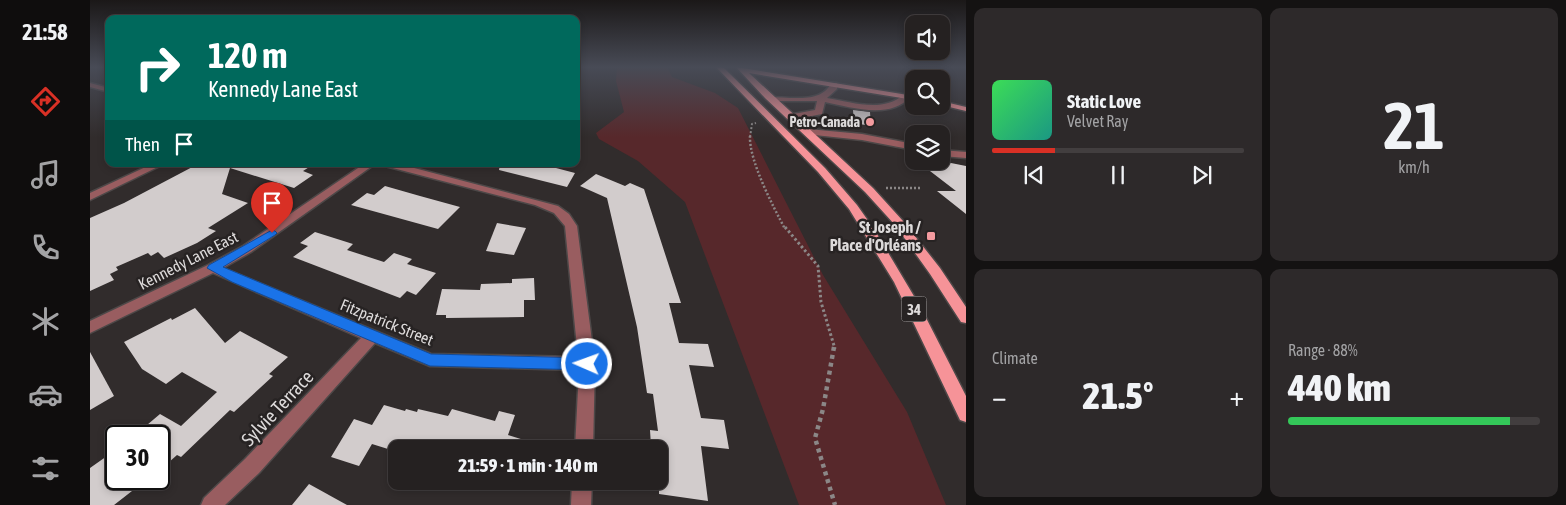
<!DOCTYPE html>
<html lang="en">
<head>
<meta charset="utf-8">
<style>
	body { margin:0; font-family:"Asap Condensed",sans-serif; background:#2d292a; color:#f1f3f6; height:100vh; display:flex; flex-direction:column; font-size:19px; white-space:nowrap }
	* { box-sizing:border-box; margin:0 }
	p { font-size:16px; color:#a3a3a5 }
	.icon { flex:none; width:28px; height:28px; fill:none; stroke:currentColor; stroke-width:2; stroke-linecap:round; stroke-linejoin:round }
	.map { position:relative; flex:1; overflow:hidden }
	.drawer { display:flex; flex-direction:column; gap:8px; padding:8px; background:#141212; width:600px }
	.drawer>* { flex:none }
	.hud { position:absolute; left:15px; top:15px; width:475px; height:152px; border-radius:10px; box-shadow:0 2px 8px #0003,0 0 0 1px #423e3f; background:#00695c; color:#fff; overflow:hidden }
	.fabs { position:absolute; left:815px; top:15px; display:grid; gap:10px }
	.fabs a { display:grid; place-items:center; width:45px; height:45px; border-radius:10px; background:#252121; box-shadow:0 2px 8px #0003,0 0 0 1px #423e3f; font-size:25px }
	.speed { position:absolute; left:15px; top:425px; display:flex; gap:10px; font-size:25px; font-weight:700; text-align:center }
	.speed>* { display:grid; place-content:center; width:65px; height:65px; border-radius:50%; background:#252121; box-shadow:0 2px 8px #0003,0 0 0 1px #423e3f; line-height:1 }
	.speed .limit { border:2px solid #111; border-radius:8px; background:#fff; color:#111 }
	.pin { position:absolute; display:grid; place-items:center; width:42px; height:42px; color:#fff; margin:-51px -21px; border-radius:50% 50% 50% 0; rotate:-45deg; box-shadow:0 0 5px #0007 }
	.pin .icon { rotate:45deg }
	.me { position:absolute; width:55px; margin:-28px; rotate:272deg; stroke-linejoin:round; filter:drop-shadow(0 0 4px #0008) }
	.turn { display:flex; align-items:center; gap:18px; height:105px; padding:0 20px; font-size:22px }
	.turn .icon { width:65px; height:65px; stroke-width:2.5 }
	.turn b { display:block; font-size:35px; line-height:42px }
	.then { display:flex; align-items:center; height:48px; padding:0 20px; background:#0003; gap:10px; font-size:19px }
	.big { font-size:38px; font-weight:800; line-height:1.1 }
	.drawer .card { flex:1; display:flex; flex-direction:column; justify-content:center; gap:8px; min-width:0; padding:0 18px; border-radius:10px; background:#2d292a }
	.drawer .dial { align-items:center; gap:0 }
	.dial b { font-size:65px; line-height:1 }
	.song { display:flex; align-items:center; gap:15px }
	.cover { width:60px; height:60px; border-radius:8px; background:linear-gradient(135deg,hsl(130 70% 55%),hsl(170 70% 35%)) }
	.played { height:5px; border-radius:2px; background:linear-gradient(90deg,#d93025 25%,#423e3f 25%) }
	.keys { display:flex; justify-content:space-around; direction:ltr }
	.heat { display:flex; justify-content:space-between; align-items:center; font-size:28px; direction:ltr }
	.charge { height:8px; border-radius:4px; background:linear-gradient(90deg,#34c759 88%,#423e3f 0) }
	.drawer .tiles { flex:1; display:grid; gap:8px; grid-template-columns:repeat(2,1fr) }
	.trip { position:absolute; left:298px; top:440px; width:280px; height:50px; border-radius:10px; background:#252121; box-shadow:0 2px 8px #0003,0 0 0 1px #423e3f; font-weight:800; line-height:50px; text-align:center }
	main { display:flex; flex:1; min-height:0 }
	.menu { display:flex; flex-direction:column; width:90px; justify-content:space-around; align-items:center; background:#0f0d0d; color:#a3a3a5 }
	.menu .icon { width:35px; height:35px }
	.menu .selected { color:#d93025 }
	.menu b { font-size:22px; color:#f1f3f6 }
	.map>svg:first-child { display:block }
</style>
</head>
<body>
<main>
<nav class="menu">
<b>21:58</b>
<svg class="icon selected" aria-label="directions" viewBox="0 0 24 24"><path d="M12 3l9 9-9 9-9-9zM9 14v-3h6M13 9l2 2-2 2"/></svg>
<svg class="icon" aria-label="music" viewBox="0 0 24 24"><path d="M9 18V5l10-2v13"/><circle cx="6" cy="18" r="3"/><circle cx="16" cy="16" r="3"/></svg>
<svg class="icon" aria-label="phone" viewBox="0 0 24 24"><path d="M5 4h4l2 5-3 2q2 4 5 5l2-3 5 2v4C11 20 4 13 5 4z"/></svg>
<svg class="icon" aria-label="climate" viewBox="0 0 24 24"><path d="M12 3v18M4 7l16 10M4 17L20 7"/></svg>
<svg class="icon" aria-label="car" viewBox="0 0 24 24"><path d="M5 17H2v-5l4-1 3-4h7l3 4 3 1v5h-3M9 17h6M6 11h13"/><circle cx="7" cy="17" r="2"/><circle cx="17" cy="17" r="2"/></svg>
<svg class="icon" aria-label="filters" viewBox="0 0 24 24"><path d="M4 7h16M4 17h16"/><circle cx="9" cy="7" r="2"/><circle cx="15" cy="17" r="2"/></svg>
</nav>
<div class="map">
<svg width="876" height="505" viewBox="0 0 876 505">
	<rect width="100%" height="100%" fill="#312c2c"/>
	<path fill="#57282b" d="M527,67H577L582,77L625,93L648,108L733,275L817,412L856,505H709L595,202L548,161L509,139L506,133L534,112L526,81Z"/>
	<g fill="#d2cccc">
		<path d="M763,110L780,112L781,126L764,123Z"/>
		<path d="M827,161H851L876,166V214L847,191H866Z"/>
		<path d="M108,164H224L213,171L223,175L204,188L140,168L132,194L158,203L118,228L126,231L107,243L74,258L68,252L61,256L58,253L26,267L28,270L20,274L24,280L0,291V218L34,203Z"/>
		<path d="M410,164H470L466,168L485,173L477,187L409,170Z"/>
		<path d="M506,174L535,186L540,183L554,189L591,303H579L589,343L618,344L624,367L599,365L611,418L634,420L639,449L611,446L618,501L569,494V447L561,446L560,430L568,431L563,394L557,393L547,327L517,198L490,186Z"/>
		<path d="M295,186L330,196L370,207L348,229L261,205L277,193L284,195Z"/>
		<path d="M407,223L436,228L424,255L396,251Z"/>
		<path d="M225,232L263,244L257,250L294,262L304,253L322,259L317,264L346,273L326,295L317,291L310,298L203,257L218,246L210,243Z"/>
		<path d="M444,278L445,300H434V317L356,318V315H346L352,289L390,290L391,284L422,283V279Z"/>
		<path d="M105,308L135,343L150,331L198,357L179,374L183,376L144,412L140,410L91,457L87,455L78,463L69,457V436H44L70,414L91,426L127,392L92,372L76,384L52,369L34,342L81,318L82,320Z"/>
		<path d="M0,352L24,396L0,410Z"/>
		<path d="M294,405L315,411L316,409L327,412L328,409L358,416L362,409L405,421L409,411L425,415L418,435L450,445L449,449H298L282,444L269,466L241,457L264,419L282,425Z"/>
		<path d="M17,456L26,468V479H33L42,491L24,505H0V468Z"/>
		<path d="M219,484L257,505H202Z"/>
	</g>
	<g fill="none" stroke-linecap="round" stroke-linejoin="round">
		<g stroke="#4d4848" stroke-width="3">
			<g id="minor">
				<path d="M0,83L19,88V92L0,87Z"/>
				<path d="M741,83H747V89L737,98C761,102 793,113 813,95L820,97C800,120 760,107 735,102L732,114L701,120L697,117L698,115L725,110L727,101H680L676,99L680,97C699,97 732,104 741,83Z"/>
				<path d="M718,129L772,134L824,144V150L772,140L715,134L714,132Z"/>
				<path d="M851,150L876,152V158L851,156Z"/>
				<path d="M62,164H74L0,200V193Z"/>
				<path d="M274,164H285L161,252L133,268L341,354L488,357L475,226L464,213L445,205L295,166L293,164H309L468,206L479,214L487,226L505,364L503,449H485L489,370L340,366L285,343L169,473L135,505H111L114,498L155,459L271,338L123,273L0,333V321L118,265L153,246Z"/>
				<path d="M482,481H502L501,505H481Z"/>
			</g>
		</g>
		<g stroke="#4d4848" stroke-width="3">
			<g id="major">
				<path d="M626,67H633L735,168L767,205L784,229L831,308L876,396V422L870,420L804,282L759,209L728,172Z"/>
				<path d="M646,67L824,96V100L659,73L783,188L813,221L850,268L876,307V323L871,322L840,274L805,225L775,192L675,98Z"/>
				<path d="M851,101L876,107V111L851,105Z"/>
			</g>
		</g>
		<path stroke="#8b8787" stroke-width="2" stroke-dasharray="2 2" stroke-linecap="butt" d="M660,137L662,124L666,123"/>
		<g stroke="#8b8787" stroke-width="2.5" stroke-dasharray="2 2" stroke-linecap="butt">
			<path d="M660,136C659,161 683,206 695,229"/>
			<path d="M796,188H831"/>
		</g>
		<path stroke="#8b8787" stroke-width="3" stroke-dasharray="2.5 2.5" stroke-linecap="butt" d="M695,227L728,266L731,302L745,349"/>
		<path stroke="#8b8787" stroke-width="4.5" stroke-dasharray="4 4" stroke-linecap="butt" d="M744,347L733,409L725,438L745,505"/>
		<use href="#minor" fill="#995d60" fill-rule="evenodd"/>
		<use href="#major" fill="#f69398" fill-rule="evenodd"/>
	</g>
	<linearGradient id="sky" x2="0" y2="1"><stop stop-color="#1b1818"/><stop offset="0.49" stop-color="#484b56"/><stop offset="1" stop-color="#484b56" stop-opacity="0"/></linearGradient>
	<rect width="876" height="137" fill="url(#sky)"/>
	<path fill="#1a73e8" stroke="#114b97" d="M182,230L185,231L187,233L185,235L133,267L341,354L497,358L502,360L505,364L502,368L497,370L340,366L142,282L117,268L119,265Z"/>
	<g fill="#f49b9f" stroke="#272323" stroke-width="2">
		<circle cx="780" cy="122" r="5"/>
		<rect x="836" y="231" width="10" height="10" rx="2.5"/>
	</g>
	<g text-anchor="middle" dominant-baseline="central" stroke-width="5" stroke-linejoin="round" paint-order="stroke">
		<g font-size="14" font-weight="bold" fill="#dddada" stroke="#272323" text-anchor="end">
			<text x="770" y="122">Petro-Canada</text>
		</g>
		<rect fill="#272323" stroke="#a6a3a3" stroke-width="1" x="811.5" y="296.5" width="25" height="25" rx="4"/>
		<g font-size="15" font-weight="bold" fill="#dddada">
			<text x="824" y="309">34</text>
		</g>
		<g font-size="16" font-weight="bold" fill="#dddada" stroke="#272323" text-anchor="end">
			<text x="831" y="227">St Joseph /<tspan x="831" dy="18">Place d'Orléans</tspan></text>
		</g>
		<g font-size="16" fill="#dddada" stroke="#272323">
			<text transform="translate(98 260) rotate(-27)">Kennedy Lane East</text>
			<text transform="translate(297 322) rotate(22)">Fitzpatrick Street</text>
		</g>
		<g font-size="19" fill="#dddada" stroke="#272323">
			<text transform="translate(187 408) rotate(-47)">Sylvie Terrace</text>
		</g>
	</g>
</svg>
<div class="fabs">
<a><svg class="icon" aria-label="sound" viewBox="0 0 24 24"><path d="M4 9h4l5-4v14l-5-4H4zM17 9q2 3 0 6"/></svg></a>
<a><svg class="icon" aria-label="search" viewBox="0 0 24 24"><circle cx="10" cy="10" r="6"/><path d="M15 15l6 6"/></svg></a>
<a><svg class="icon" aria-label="layers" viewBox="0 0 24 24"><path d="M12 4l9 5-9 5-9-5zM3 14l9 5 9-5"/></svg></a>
</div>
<div class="speed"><div class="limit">30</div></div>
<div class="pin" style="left:182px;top:233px;background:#d93025"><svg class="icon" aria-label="arrive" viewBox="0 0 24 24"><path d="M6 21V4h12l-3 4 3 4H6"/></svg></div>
<svg class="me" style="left:497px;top:364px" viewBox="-20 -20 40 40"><circle r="17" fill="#1a73e8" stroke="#fff" stroke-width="3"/><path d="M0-11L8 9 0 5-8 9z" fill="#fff"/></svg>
<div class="trip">21:59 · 1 min · 140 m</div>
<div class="hud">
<div class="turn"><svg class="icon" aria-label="right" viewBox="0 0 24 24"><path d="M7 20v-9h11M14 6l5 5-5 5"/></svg><div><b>120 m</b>Kennedy Lane East</div></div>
<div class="then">Then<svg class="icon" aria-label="arrive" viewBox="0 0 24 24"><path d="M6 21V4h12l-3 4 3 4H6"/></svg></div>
</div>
</div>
<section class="drawer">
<div class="tiles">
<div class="card">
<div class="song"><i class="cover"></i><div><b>Static Love</b><p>Velvet Ray</p></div></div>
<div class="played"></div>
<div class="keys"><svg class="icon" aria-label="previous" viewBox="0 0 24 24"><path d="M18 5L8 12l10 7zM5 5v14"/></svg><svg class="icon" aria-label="pause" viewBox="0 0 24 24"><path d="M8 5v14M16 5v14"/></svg><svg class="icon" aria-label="next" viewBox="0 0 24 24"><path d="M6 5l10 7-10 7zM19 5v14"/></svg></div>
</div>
<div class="card dial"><b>21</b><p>km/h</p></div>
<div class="card"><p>Climate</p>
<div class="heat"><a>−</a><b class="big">21.5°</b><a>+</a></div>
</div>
<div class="card"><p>Range · 88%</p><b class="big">440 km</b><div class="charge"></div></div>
</div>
</section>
</main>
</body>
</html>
